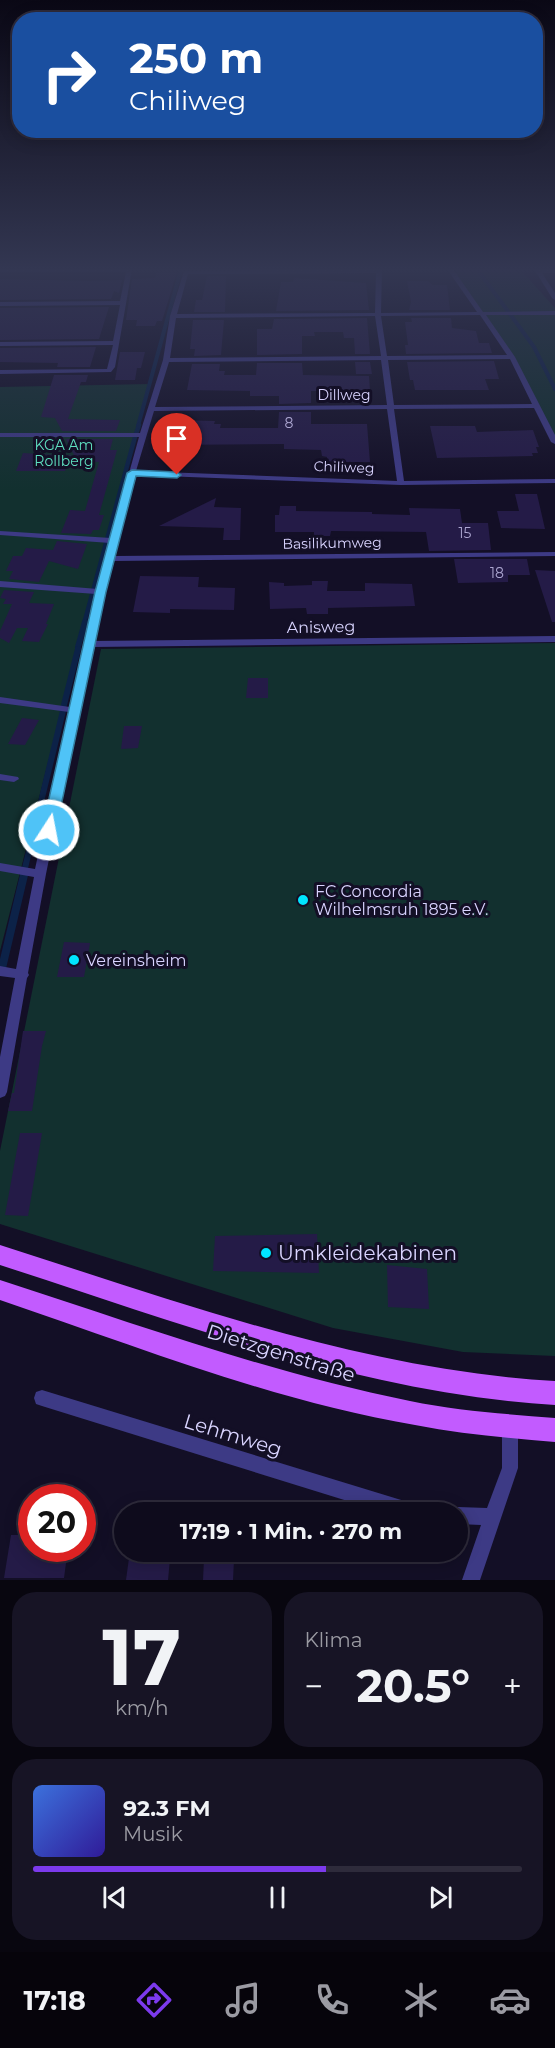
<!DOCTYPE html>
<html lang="de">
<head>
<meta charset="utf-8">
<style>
	body { margin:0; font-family:Montserrat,sans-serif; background:#171425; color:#f1f3f6; height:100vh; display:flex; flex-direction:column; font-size:22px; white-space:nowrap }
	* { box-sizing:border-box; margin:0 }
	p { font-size:20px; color:#9b9ba3 }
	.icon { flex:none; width:33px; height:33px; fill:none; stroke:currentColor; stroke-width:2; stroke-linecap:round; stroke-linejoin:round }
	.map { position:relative; height:1580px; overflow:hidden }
	.drawer { display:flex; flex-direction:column; gap:12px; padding:12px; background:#08060f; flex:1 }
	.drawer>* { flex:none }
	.banner { position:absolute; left:12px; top:12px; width:531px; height:126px; border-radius:24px; box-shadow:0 3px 15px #0003,0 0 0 2px #2e2b3b; background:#1a4fa0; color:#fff; overflow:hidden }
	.speed { position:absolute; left:18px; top:1484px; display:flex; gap:12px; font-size:30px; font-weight:700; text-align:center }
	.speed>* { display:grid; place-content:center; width:78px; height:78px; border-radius:50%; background:#0e0b1c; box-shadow:0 3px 15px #0003,0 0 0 2px #2e2b3b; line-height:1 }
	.speed .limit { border:9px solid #d22; background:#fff; color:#111 }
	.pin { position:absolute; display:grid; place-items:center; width:51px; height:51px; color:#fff; margin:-62px -26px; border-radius:50% 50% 50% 0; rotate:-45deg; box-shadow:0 0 6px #0007 }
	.pin .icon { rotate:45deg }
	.me { position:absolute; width:66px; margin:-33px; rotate:11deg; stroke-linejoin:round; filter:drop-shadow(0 0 4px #0008) }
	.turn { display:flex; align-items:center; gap:21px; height:126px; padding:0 18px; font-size:27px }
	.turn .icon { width:78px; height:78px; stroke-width:2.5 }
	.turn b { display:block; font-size:42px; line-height:51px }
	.big { font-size:45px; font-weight:700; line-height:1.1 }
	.drawer .widget { flex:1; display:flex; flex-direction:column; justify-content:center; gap:9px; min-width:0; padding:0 21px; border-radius:24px; background:#171425 }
	.drawer .dial { align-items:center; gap:0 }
	.dial b { font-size:78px; line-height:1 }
	.song { display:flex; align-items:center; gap:18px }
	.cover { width:72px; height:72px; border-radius:9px; background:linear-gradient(135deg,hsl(220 70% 55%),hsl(250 70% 35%)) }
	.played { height:6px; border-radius:3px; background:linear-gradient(90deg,#7c3aed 60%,#2e2b3b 60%) }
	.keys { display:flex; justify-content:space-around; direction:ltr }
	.heat { display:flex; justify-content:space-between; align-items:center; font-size:33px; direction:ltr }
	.drawer .tiles { flex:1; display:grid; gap:12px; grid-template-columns:1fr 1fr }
	.widget:last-child { grid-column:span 2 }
	.trip { position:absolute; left:114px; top:1502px; width:354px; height:60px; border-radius:30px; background:#0e0b1c; box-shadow:0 3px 15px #0003,0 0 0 2px #2e2b3b; font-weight:700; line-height:60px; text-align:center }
	.dock { display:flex; height:96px; justify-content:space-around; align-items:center; background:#06040b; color:#9b9ba3 }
	.dock .icon { width:42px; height:42px }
	.dock .active { color:#7c3aed }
	.dock b { font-size:27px; color:#f1f3f6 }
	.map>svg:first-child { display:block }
</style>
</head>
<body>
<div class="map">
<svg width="555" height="1580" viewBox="0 0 555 1580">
	<rect width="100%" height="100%" fill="#130f26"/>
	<g fill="#12302f">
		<path d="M450,269H520L555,308V442L512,357Z"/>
		<path d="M150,384L96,574L0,951V387Z"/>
		<path d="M555,643V1356L463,1352L333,1328L0,1224V1151L101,649Z"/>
	</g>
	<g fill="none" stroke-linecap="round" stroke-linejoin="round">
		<g stroke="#0c2248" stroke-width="4">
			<path d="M477,269L534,347L555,389"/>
			<path d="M138,426L181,269"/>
		</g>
		<g stroke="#0c2248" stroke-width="4.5">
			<path d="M136,434L139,425"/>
			<path d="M84,624L135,437"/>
		</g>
		<g stroke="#0c2248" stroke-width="6">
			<path d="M78,647L85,622"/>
			<path d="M64,705L78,649"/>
			<path d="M25,868L63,711"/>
		</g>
		<path stroke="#0c2248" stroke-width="8" d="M2,968L24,875"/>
	</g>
	<g fill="#241b47">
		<path d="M157,272H177L162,321H157L155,326H136L137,320H126L132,279L155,278Z"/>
		<path d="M207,276H226L225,312H194L196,300H202Z"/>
		<path d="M294,278L366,283L369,310L276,311L281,282H293Z"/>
		<path d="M0,279L90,281L122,280L119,293L114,291L111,299L0,300Z"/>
		<path d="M407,281H428L433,285H447L450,310H409L411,302Z"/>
		<path d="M109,307L99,339L0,340V308Z"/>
		<path d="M367,318L370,354H355L354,338H344L343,332H314L315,336H302V354L257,355V329H272L274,319Z"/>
		<path d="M411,318H451L452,328L476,331L479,343H489L492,353L406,354L405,345H408L405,322H412Z"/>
		<path d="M193,320H224L221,355L194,356L195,349H190Z"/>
		<path d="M96,347L90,367H57L58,363L0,362V348Z"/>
		<path d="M120,352H145L141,368H137L135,380H115Z"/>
		<path d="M494,361L499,379H485L489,390H415L413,380H410L407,362Z"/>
		<path d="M355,362H370L372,374H356Z"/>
		<path d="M257,363H302L303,375L369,376L370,391H311V403L279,404V396H250V391L187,390L192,364H220L219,371H225L224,375H256Z"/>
		<path d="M54,375H88L86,382H81L68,419L120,420L116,431H62L55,418L41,417Z"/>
		<path d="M279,412H311V424H367L370,462H327V457L322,456L321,450L284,449V444L167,445L170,424H174L175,420L215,421L214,424H221L220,428H278Z"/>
		<path d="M430,426H475L477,432L533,430L539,447H536L538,453H532L533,456L437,458Z"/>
		<path d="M66,439H113L110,450H117L99,515H104L99,530H93L91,534L61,533L70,510L85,511L99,462L77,461Z"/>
		<path d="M23,453L55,455H71L65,471H16Z"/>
		<path d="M515,494H537L545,529L501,528L497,511H519Z"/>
		<path d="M216,498L214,507L241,508L240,540H223L224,528L159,526Z"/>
		<path d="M280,506H296V511L372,512V514L410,515L409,508L460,509L462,523H488L491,550L429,551L426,532L331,531L330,536H314V532H275V515H279Z"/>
		<path d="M57,541L87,544L78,569L49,561L39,582L9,579L13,571H6L13,556H22L26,548L53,550Z"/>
		<path d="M454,559H527L530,575H508V582L458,583Z"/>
		<path d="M535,570L555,571V622H552Z"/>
		<path d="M140,576L199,577L198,587L235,588L234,610L170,609V613L133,612Z"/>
		<path d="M312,581H328L327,591H365V583L412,584L415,606L328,608V614H307L306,608L270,609L269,582L284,583V586L312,585Z"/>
		<path d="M4,590L34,592L29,603L54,604L46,624H48L39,642L22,641L28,628H17L9,643L0,638V631L12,604H3L6,599L0,598Z"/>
		<path d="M248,678H268V698H246Z"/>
		<path d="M22,718L39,720L25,745L8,744Z"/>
		<path d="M124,726H142L138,748L121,749Z"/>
		<path d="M64,942L90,943L84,977H57Z"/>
		<path d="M23,1031H46L42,1046L32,1111H8L12,1093H14Z"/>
		<path d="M20,1133H42L28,1216L5,1215Z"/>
		<path d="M317,1234L319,1273L213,1271L215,1236Z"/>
		<path d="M387,1265L427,1269L429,1309L388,1307Z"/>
		<path d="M11,1535H32V1548H68L64,1578H4Z"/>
		<path d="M129,1558L170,1559L168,1580H126Z"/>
		<path d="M204,1559L234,1560L233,1580H203Z"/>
	</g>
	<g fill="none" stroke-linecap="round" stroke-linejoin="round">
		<g fill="#3d3a85" fill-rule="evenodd">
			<path d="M0,269H132L115,367L111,372L0,374V370L107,369L113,345L0,346V342L113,341L120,305L0,306V302L120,301L126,272H0Z"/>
			<path d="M382,269L381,313L477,312L447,269H453L483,312L555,311V315H486L515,357L555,435V444L551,442L534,408L394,409L404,481L555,479V483L401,485L135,475L115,556L555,552V556L113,561L93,641L555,636V642L92,647L46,874L28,973L29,975L27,978L7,1092L5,1096L0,1098V1057L15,978L0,976V966L16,969L34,877L0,871V863L35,869L69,712L0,703V697L70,707L96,594L0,587V581L98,589L110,543L0,535V531L111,538L139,437H0V433H140L163,360L170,316L184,271ZM376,273L375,313L177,314L188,274ZM480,315L507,355L387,356L381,316ZM375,316L381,356L170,358L176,318ZM510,359L532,404L394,405L388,360ZM381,360L387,405L155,407L169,362ZM387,409L397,481L136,471L154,411Z"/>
			<path d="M534,269H555V273H542L555,293V300L552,298Z"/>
			<path d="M0,774L18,777L19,779L14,782L0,780Z"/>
			<path d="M42,1390L411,1503L417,1506L420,1512H383L42,1406L36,1404L34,1398L36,1392Z"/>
			<path d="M510,1420L516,1422L518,1428V1468L480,1580H462L481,1525L458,1524V1512H451L458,1507L487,1508L502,1468V1428L504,1422Z"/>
		</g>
		<g fill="#c25bff" fill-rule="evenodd">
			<path d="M0,1245C182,1303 363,1370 555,1381V1405C363,1393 182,1324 0,1265Z"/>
			<path d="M0,1280C136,1324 270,1373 410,1401C458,1411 507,1414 555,1418V1442C508,1438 461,1434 415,1425C273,1401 136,1346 0,1300Z"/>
		</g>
	</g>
	<linearGradient id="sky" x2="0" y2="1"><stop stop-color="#0a0815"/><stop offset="0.55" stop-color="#333752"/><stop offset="1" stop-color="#333752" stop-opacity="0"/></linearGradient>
	<rect width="555" height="490" fill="url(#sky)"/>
	<path fill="#4fc3f7" stroke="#337fa1" stroke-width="1.5" d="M132,470L177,472L181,475L177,478L136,476L106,592L56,830L49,835L42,830L95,592L127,473Z"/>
	<g fill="#00e5ff" stroke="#130f26" stroke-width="2">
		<circle cx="303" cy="900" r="6"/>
		<circle cx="74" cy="960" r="6"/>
		<circle cx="266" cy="1253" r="6"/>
	</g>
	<g text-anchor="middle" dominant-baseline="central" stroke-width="6" stroke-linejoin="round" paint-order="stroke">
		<g font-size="14" fill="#d9d4ff" stroke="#130f26">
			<text x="344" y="395">Dillweg</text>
			<text transform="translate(344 467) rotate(2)">Chiliweg</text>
			<text transform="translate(332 543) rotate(-1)">Basilikumweg</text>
		</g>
		<g font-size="14" fill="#aca6d1">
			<text x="289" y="423">8</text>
			<text x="465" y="533">15</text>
			<text x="497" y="573">18</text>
		</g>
		<g font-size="14" fill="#5fe0c0" stroke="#130f26">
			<text x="64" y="445">KGA Am<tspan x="64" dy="16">Rollberg</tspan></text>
		</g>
		<g font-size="16" fill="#d9d4ff" stroke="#130f26">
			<text transform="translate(321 627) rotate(-1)">Anisweg</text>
		</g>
		<g font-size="16" fill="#d9d4ff" stroke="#130f26" text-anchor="start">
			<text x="315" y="891">FC Concordia<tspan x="315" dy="18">Wilhelmsruh 1895 e.V.</tspan></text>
			<text x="86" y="960">Vereinsheim</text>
		</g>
		<g font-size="20" fill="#d9d4ff" stroke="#130f26" text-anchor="start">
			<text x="278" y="1253">Umkleidekabinen</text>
		</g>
		<g font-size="20" fill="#d9d4ff" stroke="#130f26">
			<text transform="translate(281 1353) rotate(17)">Dietzgenstraße</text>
			<text transform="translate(233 1435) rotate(17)">Lehmweg</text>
		</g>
	</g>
</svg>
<div class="speed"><div class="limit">20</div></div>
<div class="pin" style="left:177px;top:475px;background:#d93025"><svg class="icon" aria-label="arrive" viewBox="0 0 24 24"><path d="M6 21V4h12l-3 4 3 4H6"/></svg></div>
<svg class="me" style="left:49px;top:830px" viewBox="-20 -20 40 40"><circle r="17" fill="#4fc3f7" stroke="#fff" stroke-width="3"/><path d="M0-11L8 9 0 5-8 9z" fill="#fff"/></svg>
<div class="trip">17:19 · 1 Min. · 270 m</div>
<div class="banner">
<div class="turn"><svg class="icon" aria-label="right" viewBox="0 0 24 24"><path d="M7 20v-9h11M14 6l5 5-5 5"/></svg><div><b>250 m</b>Chiliweg</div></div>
</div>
</div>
<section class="drawer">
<div class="tiles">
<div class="widget dial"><b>17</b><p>km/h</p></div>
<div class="widget"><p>Klima</p>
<div class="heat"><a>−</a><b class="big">20.5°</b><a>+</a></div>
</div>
<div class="widget">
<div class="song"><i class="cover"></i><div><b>92.3 FM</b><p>Musik</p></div></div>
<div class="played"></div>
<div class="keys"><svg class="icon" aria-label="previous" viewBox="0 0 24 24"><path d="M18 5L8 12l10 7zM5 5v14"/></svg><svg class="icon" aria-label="pause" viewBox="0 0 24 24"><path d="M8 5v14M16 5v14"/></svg><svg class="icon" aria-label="next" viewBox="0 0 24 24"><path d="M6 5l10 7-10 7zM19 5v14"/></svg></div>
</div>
</div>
</section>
<nav class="dock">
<b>17:18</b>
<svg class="icon active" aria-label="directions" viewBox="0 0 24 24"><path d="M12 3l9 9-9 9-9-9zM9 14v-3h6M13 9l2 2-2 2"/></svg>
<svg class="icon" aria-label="music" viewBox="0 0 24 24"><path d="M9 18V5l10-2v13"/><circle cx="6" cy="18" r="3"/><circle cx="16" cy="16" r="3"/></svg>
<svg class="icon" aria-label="phone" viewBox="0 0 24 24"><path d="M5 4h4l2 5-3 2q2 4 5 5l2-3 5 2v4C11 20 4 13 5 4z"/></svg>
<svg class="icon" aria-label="climate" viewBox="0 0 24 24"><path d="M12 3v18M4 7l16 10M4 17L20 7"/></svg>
<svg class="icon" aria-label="car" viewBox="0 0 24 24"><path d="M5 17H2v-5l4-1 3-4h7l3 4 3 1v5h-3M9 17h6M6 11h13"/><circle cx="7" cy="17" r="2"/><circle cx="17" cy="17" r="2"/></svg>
</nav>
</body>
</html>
